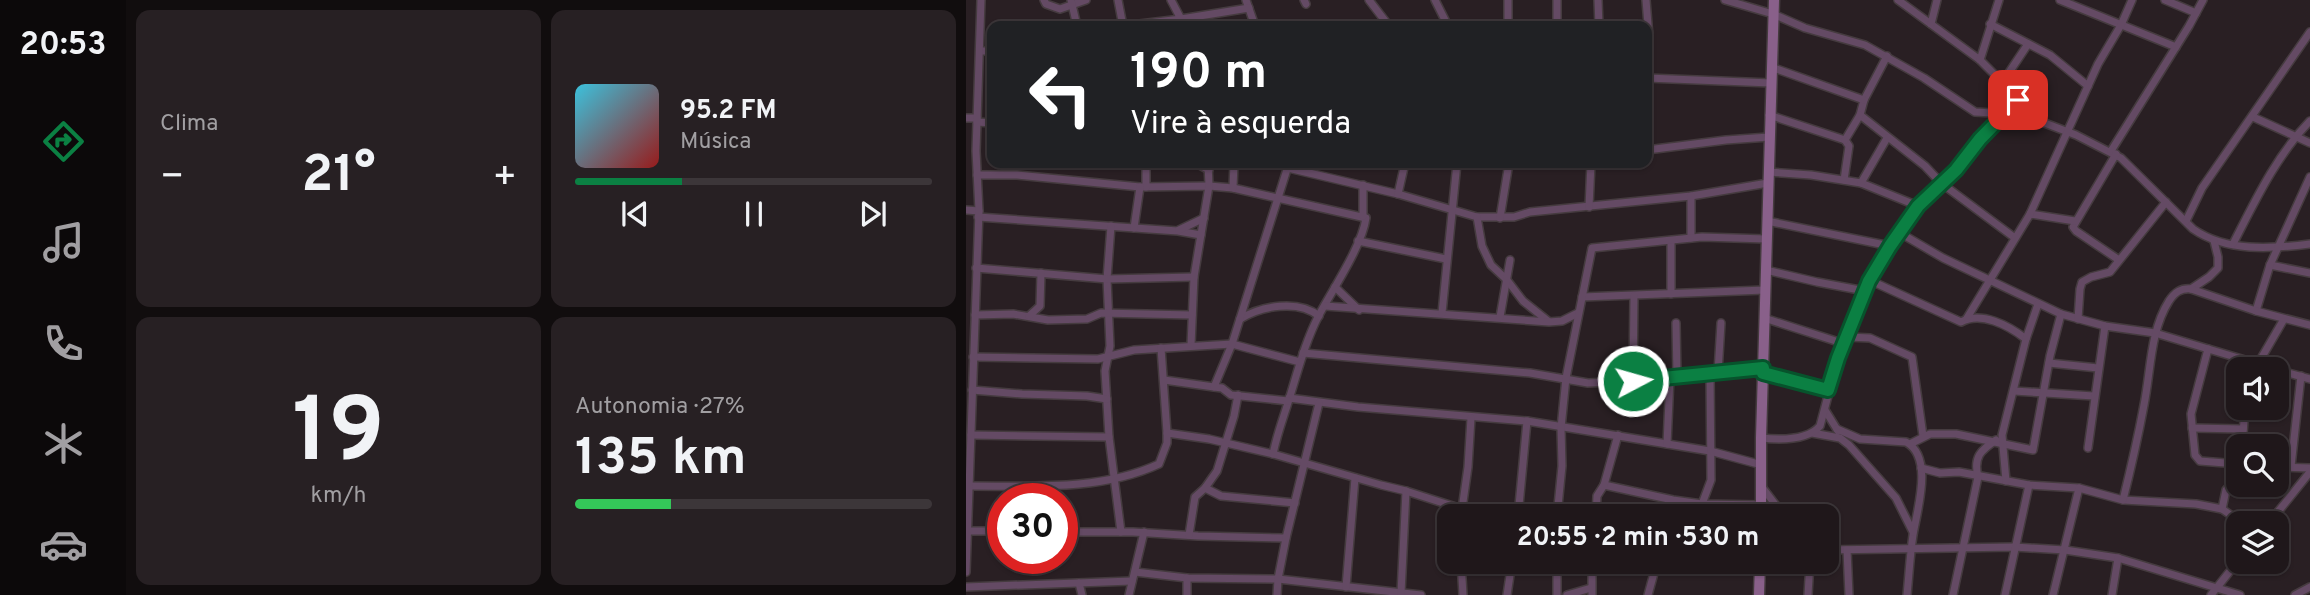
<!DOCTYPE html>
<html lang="pt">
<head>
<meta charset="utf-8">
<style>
	body { margin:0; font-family:Overpass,sans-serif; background:#272023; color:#f1f3f6; height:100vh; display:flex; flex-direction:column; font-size:26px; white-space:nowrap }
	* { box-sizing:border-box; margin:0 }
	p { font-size:23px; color:#a19fa2 }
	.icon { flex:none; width:38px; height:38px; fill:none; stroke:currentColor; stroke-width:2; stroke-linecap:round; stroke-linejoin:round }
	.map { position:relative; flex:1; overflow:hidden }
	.side { display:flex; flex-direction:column; gap:10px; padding:10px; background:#110d0e; width:840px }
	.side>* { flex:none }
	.top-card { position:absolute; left:21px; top:21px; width:665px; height:147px; border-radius:14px; box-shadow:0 2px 5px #0004,0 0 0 2px #3c3639; background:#202124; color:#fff; overflow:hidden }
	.fabs { position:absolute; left:1260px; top:357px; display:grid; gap:14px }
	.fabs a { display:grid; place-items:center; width:63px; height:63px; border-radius:14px; background:#1f171a; box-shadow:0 2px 5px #0004,0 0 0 2px #3c3639; font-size:35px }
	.speed { position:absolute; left:21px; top:483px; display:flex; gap:14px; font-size:35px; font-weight:700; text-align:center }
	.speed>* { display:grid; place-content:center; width:91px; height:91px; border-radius:50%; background:#1f171a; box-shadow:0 2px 5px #0004,0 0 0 2px #3c3639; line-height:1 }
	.speed .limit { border:10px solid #d22; background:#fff; color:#111 }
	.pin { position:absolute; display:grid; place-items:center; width:60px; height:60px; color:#fff; margin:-30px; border-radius:14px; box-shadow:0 4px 10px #0006 }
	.me { position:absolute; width:77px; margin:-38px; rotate:84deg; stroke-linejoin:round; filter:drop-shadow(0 0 5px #0008) }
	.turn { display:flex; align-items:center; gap:24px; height:147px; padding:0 28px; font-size:32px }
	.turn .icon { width:91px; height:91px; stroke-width:2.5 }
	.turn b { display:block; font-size:49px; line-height:60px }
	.big { font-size:52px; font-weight:700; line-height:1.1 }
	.side .tile { flex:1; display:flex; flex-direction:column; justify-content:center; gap:10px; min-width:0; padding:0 24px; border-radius:14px; background:#272023 }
	.side .dial { align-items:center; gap:0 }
	.dial b { font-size:91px; line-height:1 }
	.song { display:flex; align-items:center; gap:21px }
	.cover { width:84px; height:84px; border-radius:10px; background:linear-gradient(135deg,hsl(190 70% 55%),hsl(0 70% 35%)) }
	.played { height:7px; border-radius:4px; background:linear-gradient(90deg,#0b8043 30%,#3c3639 30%) }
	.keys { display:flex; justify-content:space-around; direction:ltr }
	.heat { display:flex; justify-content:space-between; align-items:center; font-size:38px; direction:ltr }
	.charge { height:10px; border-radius:5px; background:linear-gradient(90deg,#34c759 27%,#3c3639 0) }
	.side .tiles { flex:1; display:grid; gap:10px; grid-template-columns:repeat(2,1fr) }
	.trip { position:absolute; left:471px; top:504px; width:402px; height:70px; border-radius:14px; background:#1f171a; box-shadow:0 2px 5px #0004,0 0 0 2px #3c3639; font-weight:700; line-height:70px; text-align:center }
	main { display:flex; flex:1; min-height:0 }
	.menu { display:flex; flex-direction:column; width:126px; justify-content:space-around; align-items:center; background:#0c090a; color:#a19fa2 }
	.menu .icon { width:49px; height:49px }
	.menu .current { color:#0b8043 }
	.menu b { font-size:32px; color:#f1f3f6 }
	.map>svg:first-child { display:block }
</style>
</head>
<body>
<main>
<nav class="menu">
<b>20:53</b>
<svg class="icon current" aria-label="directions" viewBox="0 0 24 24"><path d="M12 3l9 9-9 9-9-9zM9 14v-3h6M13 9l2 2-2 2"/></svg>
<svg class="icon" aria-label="music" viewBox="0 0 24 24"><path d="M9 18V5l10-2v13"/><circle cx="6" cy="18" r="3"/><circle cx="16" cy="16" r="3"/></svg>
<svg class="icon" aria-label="phone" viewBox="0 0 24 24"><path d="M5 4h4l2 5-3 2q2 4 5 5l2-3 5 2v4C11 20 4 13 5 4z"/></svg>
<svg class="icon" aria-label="climate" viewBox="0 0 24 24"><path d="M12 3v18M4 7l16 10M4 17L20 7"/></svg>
<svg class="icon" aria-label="car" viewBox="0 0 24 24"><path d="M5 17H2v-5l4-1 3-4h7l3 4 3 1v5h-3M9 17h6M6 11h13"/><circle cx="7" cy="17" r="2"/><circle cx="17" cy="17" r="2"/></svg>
</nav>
<section class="side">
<div class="tiles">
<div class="tile"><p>Clima</p>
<div class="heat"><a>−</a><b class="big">21°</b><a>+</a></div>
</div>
<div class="tile">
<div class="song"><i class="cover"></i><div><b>95.2 FM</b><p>Música</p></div></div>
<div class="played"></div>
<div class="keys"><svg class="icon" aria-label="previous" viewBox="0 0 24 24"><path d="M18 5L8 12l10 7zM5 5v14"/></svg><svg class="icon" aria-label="pause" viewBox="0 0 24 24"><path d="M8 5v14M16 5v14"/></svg><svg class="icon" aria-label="next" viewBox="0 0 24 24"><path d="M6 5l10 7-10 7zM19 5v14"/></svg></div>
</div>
<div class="tile dial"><b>19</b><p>km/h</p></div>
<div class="tile"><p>Autonomia · 27%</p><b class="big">135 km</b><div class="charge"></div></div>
</div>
</section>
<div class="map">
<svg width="1344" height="595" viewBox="0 0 1344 595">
	<rect width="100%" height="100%" fill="#291f23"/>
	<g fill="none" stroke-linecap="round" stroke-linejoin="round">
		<g stroke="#453b3f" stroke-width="10">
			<g id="street">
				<path d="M78,0L80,4L94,9L120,0"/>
				<path d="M105,0L111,26"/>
				<path d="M152,0L157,26"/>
				<path d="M205,0L215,19"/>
				<path d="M280,0L289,26"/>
				<path d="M338,0L340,4"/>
				<path d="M403,0L423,26"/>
				<path d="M469,0L482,26"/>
				<path d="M542,0V26"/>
				<path d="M632,0L633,26"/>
				<path d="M680,0L683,37L681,56"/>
				<path d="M759,0L807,14L839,28L899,45L958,78L1009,112L1027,113L1038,116"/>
				<path d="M932,0L1014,60L1076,122L1110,135L1155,158L1227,229C1260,252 1305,249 1344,244"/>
				<path d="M1094,0L1210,47"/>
				<path d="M1199,0L1230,13"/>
				<path d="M965,24L971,0"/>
				<path d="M1024,24L1084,55L1122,86"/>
				<path d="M157,26L215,19L283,8"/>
				<path d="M591,26V0"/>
				<path d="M14,51H26"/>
				<path d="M921,56L898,100L894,115L959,166L975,183L1049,238"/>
				<path d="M1014,60L1033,0"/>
				<path d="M805,67L898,100"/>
				<path d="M681,78L805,83"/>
				<path d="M1036,83L1062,44"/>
				<path d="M803,115L879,140L883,146L878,180"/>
				<path d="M1287,117L1344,143"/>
				<path d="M0,118H11"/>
				<path d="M11,122L26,123"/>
				<path d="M879,140L894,115"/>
				<path d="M681,150L760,140L803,137"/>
				<path d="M1145,151L1223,26L1237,0"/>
				<path d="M1150,154L1107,227L1110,231L1153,260"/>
				<path d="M230,163L243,170"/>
				<path d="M496,163H567"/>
				<path d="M322,168L432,194L511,217H548L564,212L725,196L802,183"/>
				<path d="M802,172L845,175L895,183L952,206"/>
				<path d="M11,175H51L174,187L243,186L267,188L400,218C396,246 367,289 353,315C337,346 330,379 319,412C314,427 310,439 307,454"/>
				<path d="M895,183L921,138"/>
				<path d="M180,187V163"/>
				<path d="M267,188L268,163"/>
				<path d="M432,194L439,163"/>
				<path d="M725,196V238"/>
				<path d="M623,207L625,163"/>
				<path d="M0,210L13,211"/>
				<path d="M1064,214L1109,221"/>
				<path d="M397,216V185"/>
				<path d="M12,217L212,231L235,235"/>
				<path d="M511,217L516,246L525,265L541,280L557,301L582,321"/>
				<path d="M534,218L543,163"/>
				<path d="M801,221L924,246"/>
				<path d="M1220,221L1236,188L1344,32"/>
				<path d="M145,226L141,279L144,346L139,371L143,437L155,532"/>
				<path d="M168,228L174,187"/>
				<path d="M213,230L238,218"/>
				<path d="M934,233L977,258L1095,314L1139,326L1189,333L1309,369"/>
				<path d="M392,241L480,259"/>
				<path d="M1267,244C1289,201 1310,156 1344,121"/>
				<path d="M1304,265L1344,273"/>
				<path d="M10,268L141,279L228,277"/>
				<path d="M800,270L851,282L899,291"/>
				<path d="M903,280L995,322C1015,311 1042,325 1060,339"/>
				<path d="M369,287L393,310"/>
				<path d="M1225,289L1243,277L1252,268V257L1248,241"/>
				<path d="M705,294V241"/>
				<path d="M616,297L799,290"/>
				<path d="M359,306L583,322L596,321L612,313"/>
				<path d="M1290,311L1304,265L1344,177"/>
				<path d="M476,313L491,163"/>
				<path d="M9,315L47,314L82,320L121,319L135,313L226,315"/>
				<path d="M63,316L74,306L75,273"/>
				<path d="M534,317L544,260"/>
				<path d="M798,318L879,344"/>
				<path d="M1001,318L1064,214L1132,64L1155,25L1166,0"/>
				<path d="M274,319C295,306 332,299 353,316"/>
				<path d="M1112,319L1114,289L1116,282L1125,277L1144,272L1200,202"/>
				<path d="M710,323L711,377"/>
				<path d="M882,337L904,338L946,357L957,436"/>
				<path d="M225,345L228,277L243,186L242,163"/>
				<path d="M1242,349L1225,414L1229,455L1234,461L1272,464"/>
				<path d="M337,353L564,373L622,383L667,381L797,368"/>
				<path d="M7,357L132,359L168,350L266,344L334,362"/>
				<path d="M1083,363L1132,368"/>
				<path d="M1289,369L1318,319"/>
				<path d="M1311,370L1344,379"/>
				<path d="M752,372L755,323"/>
				<path d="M797,373L862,390"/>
				<path d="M198,380L248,387"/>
				<path d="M667,381L668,296"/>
				<path d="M6,390L56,394L121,396L141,399"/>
				<path d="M1048,391L1128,396"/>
				<path d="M323,398L392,407L561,421L744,451L796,465"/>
				<path d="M322,401L265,395L256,388L248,387L266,344L323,163"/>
				<path d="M859,410L872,431"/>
				<path d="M1226,428L1277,429"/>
				<path d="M871,429L894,439L940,442C968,457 951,510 947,535C944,555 943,575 941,595"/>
				<path d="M201,433L243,439L307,454L415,485L440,491L496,509"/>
				<path d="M846,433L874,438L883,445L930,498L947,532"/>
				<path d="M5,435L143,437"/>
				<path d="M795,438C814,440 841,441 854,426L872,358L903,280L912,264L952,206L991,170L1014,139L1052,100"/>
				<path d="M701,444L704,377"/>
				<path d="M944,444L964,434H990L1067,450L1084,356L1095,314"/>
				<path d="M1276,446L1279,408"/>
				<path d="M1122,448L1139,326"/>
				<path d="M1325,466L1335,376"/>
				<path d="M1311,467L1344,468"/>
				<path d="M955,468L974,473L993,472L1063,485L1113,488L1157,500L1230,504L1256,509L1276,523"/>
				<path d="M1040,481L1036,435L1060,339L1072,304"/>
				<path d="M638,485L707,500L736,504L796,505"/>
				<path d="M4,486C66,486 135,491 193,464L201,443V433L195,348"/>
				<path d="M796,487L818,516"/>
				<path d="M239,488L255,496L329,503"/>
				<path d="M1157,500C1165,468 1172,437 1178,405C1185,370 1184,331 1203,301C1209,292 1215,288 1225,289L1290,311L1344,325"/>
				<path d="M736,504L745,480L744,373"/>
				<path d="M1256,509L1260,490L1272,477"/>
				<path d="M495,516L502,467L505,418"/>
				<path d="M552,516L561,421"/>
				<path d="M591,516L596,466L595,428L600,378L626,248L736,237L800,239"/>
				<path d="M630,516L631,496L638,485L652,435"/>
				<path d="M1303,523L1344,472"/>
				<path d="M1,531H37"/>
				<path d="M96,532H167L232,536L320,538"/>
				<path d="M223,535L229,497L239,488L251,471L268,416L272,395"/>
				<path d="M861,550L1048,547L1099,550L1152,558L1274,595"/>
				<path d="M881,550L883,595"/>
				<path d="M495,562L497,595"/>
				<path d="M591,562V595"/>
				<path d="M728,562L794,568"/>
				<path d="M0,572L13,211L10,151L15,0"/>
				<path d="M169,572L221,578L312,579L455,595"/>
				<path d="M221,578V595"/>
				<path d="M113,583L116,595"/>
				<path d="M0,587L166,581"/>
				<path d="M380,587L389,478"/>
				<path d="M435,593L440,491"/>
				<path d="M163,595L178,532"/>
				<path d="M311,595L312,579L320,538L353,403"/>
				<path d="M541,595L546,562"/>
				<path d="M601,595L625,588"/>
				<path d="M626,595V562"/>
				<path d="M682,595L691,562"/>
				<path d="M842,595L844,562"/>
				<path d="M987,595L1012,477C1007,457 1015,450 1030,440"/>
				<path d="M1039,595L1063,485"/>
				<path d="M1087,595L1113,488"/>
				<path d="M1146,595L1152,558"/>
				<path d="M1245,595L1272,561"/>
				<path d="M1329,595L1344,587"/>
			</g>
		</g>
		<g stroke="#453b3f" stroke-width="13">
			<g id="secondary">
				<path d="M795,516V438L808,0"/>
				<path d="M793,595L794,562"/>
			</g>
		</g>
		<use href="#street" stroke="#644a64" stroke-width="7"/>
		<use href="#secondary" stroke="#89608a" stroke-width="10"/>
	</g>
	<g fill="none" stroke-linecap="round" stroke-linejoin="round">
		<g stroke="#07532c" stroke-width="18">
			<path id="route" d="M667,381L797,368V373L862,390L872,358L903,281L924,246L952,206L990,170L1014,139L1052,100"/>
		</g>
		<use href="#route" stroke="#0b8043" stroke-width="12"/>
	</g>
</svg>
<div class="fabs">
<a><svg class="icon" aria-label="sound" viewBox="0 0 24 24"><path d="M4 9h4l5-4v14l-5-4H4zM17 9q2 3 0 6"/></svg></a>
<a><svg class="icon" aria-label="search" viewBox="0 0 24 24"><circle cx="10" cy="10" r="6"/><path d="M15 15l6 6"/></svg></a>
<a><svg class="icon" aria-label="layers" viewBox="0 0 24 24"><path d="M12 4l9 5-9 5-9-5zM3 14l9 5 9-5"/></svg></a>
</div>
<div class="speed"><div class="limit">30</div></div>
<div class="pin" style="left:1052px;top:100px;background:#d93025"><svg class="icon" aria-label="arrive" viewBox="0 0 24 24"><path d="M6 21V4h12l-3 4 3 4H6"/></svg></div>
<svg class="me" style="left:667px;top:381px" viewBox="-20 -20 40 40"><circle r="17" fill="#0b8043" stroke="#fff" stroke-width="3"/><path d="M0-11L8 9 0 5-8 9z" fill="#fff"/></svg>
<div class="trip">20:55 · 2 min · 530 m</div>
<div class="top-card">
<div class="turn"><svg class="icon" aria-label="left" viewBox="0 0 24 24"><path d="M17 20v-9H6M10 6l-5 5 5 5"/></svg><div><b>190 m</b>Vire à esquerda</div></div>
</div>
</div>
</main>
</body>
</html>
